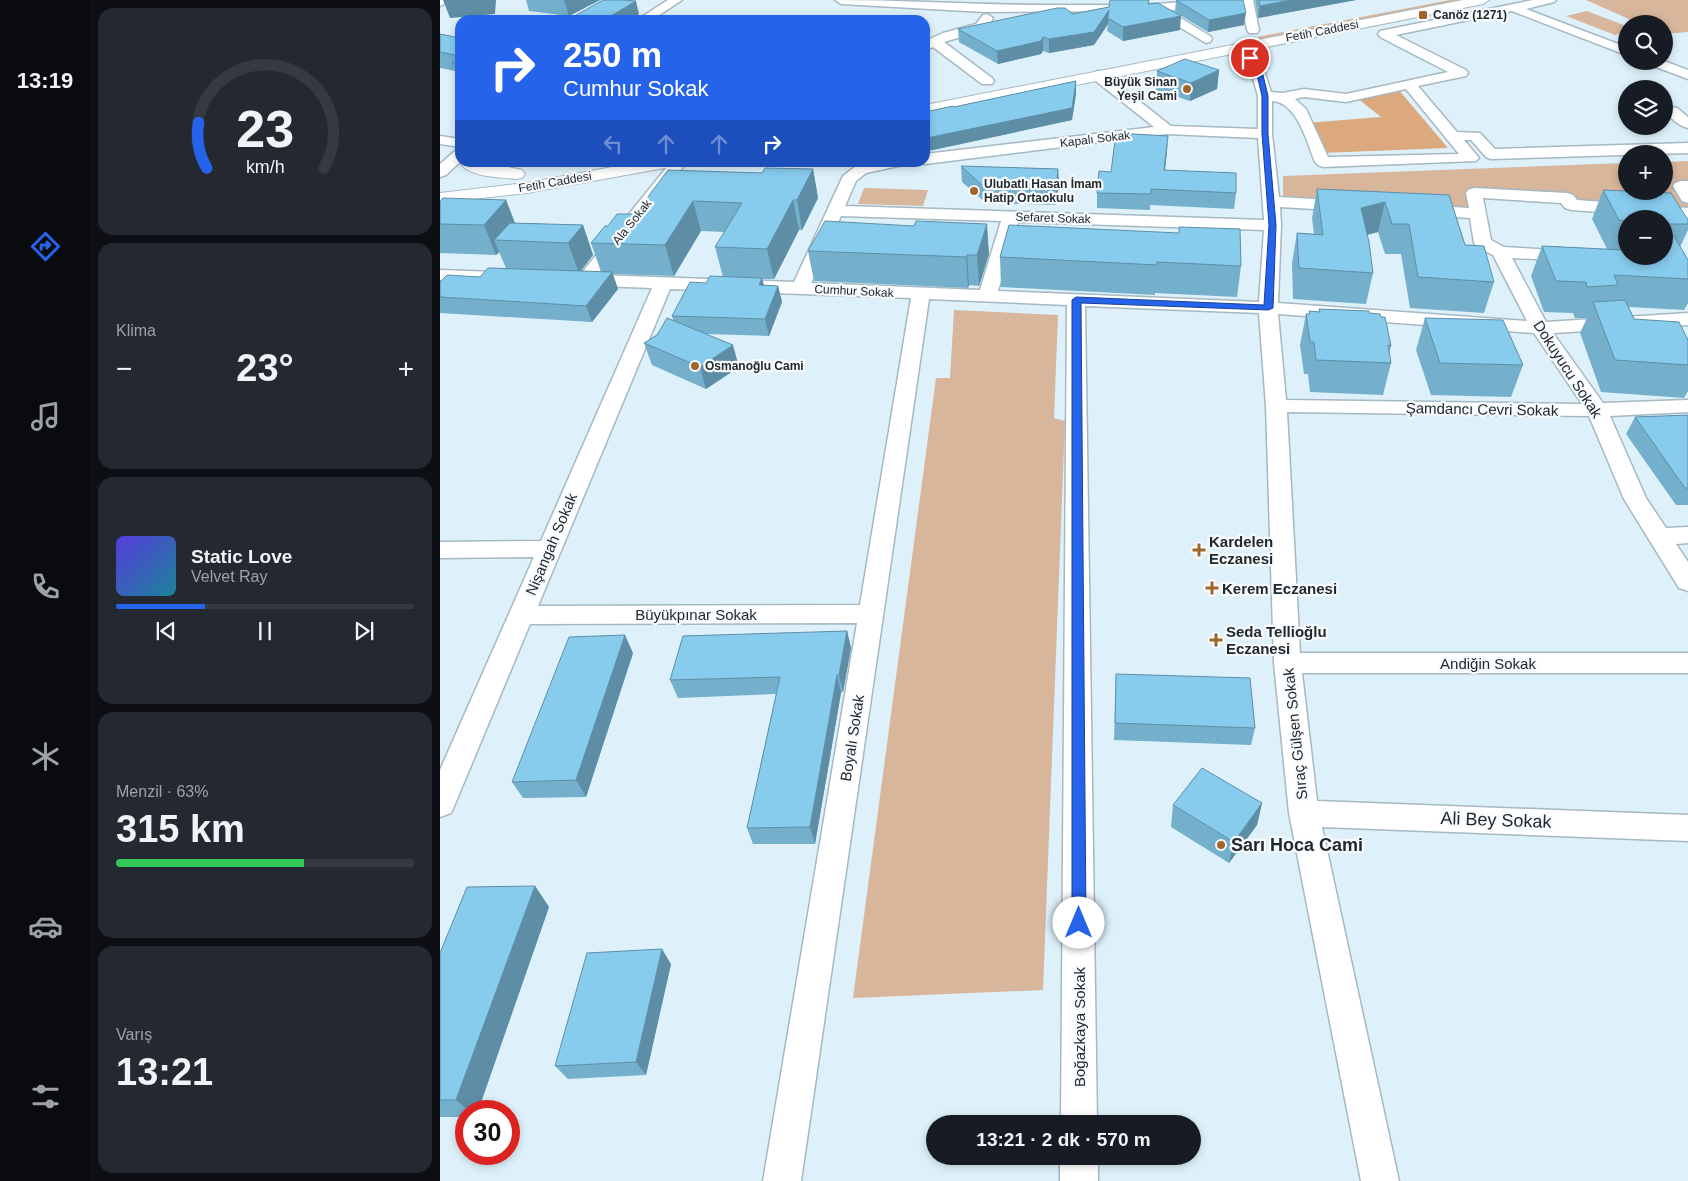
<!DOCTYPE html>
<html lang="tr">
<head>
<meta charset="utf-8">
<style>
	body { margin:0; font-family:Helvetica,sans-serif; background:#242831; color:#f1f3f6; height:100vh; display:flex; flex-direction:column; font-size:19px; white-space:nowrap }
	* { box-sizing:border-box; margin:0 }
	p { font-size:16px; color:#9ea1a6 }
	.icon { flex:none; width:28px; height:28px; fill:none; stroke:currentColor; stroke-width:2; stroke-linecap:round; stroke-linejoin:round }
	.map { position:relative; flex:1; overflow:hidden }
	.details { display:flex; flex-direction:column; gap:8px; padding:8px; background:#0d0f14; width:350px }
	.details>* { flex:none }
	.hud { position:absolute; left:15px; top:15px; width:475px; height:152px; border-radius:15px; box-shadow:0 2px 8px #0003; background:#2563eb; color:#fff; overflow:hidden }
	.tools { position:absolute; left:1178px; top:15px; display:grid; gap:10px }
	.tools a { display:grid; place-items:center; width:55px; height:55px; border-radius:50%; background:#171b24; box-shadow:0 2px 8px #0003; font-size:25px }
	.speed { position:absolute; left:15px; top:1100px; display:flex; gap:10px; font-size:25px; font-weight:700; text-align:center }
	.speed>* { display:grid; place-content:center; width:65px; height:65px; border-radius:50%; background:#171b24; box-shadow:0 2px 8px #0003; line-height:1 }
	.speed .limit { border:8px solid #d22; background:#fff; color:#111 }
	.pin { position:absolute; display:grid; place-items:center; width:42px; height:42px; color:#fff; margin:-21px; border:2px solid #fff; border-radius:50%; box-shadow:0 1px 5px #0007 }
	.me { position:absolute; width:55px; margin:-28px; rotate:0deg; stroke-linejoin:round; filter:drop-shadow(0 0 4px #0008) }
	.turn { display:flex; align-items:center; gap:18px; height:105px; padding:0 25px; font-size:22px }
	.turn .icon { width:65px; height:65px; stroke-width:2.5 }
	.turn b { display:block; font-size:35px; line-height:42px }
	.lanes { display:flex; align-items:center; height:48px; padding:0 25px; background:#0003; justify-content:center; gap:25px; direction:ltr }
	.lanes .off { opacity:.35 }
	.big { font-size:38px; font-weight:700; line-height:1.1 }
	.details .card { flex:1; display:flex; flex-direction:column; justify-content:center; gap:8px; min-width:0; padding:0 18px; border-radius:15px; background:#242831 }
	.details .dial { align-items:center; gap:0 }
	.dial svg { height:130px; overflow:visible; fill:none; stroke:#363941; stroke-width:7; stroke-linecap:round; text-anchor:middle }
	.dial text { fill:#f1f3f6; stroke:none }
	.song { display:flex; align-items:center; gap:15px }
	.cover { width:60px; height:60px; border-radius:8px; background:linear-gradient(135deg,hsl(250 70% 55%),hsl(190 70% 35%)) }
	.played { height:5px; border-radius:2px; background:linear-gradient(90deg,#2563eb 30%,#363941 30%) }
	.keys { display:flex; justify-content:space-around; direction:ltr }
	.heat { display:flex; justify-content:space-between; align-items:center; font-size:28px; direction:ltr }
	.charge { height:8px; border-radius:4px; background:linear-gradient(90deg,#34c759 63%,#363941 0) }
	.trip { position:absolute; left:486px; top:1115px; width:275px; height:50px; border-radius:25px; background:#171b24; box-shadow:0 2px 8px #0003; font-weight:700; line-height:50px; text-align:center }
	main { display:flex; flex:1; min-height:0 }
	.tabs { display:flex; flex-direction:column; width:90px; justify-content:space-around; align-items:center; background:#090b0e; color:#9ea1a6 }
	.tabs .icon { width:35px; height:35px }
	.tabs .selected { color:#2563eb }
	.tabs b { font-size:22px; color:#f1f3f6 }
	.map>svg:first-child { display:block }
</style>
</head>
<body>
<main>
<nav class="tabs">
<b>13:19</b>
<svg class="icon selected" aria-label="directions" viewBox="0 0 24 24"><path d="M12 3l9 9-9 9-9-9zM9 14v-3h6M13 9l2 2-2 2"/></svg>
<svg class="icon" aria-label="music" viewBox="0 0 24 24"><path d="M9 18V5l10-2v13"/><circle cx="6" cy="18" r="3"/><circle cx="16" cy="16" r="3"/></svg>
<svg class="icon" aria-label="phone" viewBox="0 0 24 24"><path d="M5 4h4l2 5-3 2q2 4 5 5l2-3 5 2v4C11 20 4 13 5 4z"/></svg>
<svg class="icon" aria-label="climate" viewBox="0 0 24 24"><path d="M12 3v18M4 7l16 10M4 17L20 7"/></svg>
<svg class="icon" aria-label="car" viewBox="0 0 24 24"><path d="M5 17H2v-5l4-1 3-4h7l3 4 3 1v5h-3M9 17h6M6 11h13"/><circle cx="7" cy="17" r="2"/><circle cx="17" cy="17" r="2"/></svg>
<svg class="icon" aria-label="filters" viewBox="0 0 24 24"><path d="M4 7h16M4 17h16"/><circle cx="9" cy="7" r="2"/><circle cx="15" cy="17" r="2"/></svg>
</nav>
<section class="details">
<div class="card dial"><svg viewBox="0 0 100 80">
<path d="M14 69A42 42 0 1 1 86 69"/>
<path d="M14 69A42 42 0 0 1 9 41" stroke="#2563eb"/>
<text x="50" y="56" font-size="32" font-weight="700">23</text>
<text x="50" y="72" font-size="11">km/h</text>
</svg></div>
<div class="card"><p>Klima</p>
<div class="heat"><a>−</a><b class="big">23°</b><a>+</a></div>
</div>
<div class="card">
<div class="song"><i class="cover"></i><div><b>Static Love</b><p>Velvet Ray</p></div></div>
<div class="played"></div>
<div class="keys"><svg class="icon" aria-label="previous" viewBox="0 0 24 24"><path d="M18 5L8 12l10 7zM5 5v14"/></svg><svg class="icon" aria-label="pause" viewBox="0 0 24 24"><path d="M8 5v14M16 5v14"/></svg><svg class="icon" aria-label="next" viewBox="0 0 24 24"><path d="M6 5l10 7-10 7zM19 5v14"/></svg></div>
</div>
<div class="card"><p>Menzil · 63%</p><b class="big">315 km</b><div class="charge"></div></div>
<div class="card"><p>Varış</p><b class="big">13:21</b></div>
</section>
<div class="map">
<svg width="1248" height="1181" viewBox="0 0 1248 1181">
	<rect width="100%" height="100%" fill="#def1fb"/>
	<g fill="#d7b69b">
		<path d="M1010,0H1027L821,39L817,37Z"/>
		<path d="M1146,0H1248V32L1224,34V24H1200Z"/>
		<path d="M1147,11L1186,26V32L1175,35L1126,16Z"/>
		<path d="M1248,161V209L1140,204L1116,193L1026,190L1032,208L843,196V176L1186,163V191H1224V162Z"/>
		<path d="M424,188L488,190L483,206L418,204Z"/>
		<path d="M514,310L618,315L614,418L625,421L603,990L413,998L496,378H510Z"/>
	</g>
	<path fill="#dba97d" d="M958,89L1008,148L882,153L866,123L941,117L917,98Z"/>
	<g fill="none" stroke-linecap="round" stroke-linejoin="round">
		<g stroke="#a6b8c2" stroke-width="3">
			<g id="minor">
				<path d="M0,0H7L4,4L0,6Z"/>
				<path d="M228,0H242L212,20H197Z"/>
				<path d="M395,0C474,0 552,6 631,5C664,5 698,6 730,3C746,2 760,0 776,0L770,4L729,11L770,36L772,39L770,42L766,43L713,11L544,12L401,4Z"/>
				<path d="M801,0H813L819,30L817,33H809L807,30Z"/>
				<path d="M1093,0H1116L1114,2L1086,9L1186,47V55L1072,11L956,35L1026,70L1028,73L1026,76L978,86L1017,132L1040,133L1055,149L1248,143V153L1051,159L1046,157L1031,140H1024L1039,158L1036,161L883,167L878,165L875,162C867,142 857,102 832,101V134L839,197L909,201L915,203L917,206L915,209L909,211L840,207L841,225L838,303L1087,321L1053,255L1037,247L1034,243L1030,218L981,215L975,213L973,210L975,207L981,205L1029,208L1026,193L1028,190L1034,188L1127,193L1133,195L1137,200L1248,208V218L1131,210L1125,208L1121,203L1043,198L1051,240L1064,247L1133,251L1139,252L1142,256L1139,260L1133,261L1072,258L1106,322L1248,313V325L1113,333L1163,403L1248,400V412L1170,416L1206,498L1226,528L1248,527V543L1236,544L1248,562V591L1239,588L1184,499L1149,416L847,412L860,653H1248V673H862L877,801L1248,815V841L882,827L959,1181H921L849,813L834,663L826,406L819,313L645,306L657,1124H621L627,305L489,299L361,1181H323L417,623L90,624L15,804L11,813L0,817V770L94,557L0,558V542L101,541L212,288L0,280V270L140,275L231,162H247L158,275L354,282L403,176L416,166L421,164L465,162L463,165L426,173L416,181L405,206L824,220L818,138L727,134L485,164L481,162H485V154L714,127L652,78L650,75L657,71L662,72L731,126L818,129V96L810,68L795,48L796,45H806L823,67L831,92L843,93L864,89L906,94L1008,72L940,37L938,34L940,31ZM966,89L1019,154L888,157L866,109L855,99L864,97L906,102ZM401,216L561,221L540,290L371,283ZM578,222L824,230L819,302L558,291ZM230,289L471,298L420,605L98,606ZM838,314L1094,333L1142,404L846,400Z"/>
				<path d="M547,14L553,18L549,26L544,30L504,42L552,78L554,81L552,84H542L493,47L485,50V41L503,33L536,24L543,15Z"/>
				<path d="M1207,61H1224L1248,70V79L1208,64Z"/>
				<path d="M1232,107L1237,108L1248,117V128C1239,126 1230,118 1225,111L1227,108Z"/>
				<path d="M0,136L20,139V147L0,144Z"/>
				<path d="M20,149V162L6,175L0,177V164L15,151Z"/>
				<path d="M1241,181H1248V203L1242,201L1233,186L1235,183Z"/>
				<rect x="620" y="1156" width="38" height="25"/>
			</g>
		</g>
		<g stroke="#a6b8c2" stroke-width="2">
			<g id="major">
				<path d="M1023,0H1049L1043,4L485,115V105Z"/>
				<path d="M20,160V162C40,162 62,165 82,170L85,174L82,178L76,179C59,177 30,178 19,162Z"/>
				<path d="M199,162H238L236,166L230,167L86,193L0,203V193L86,183Z"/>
			</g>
		</g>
		<use href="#minor" fill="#fff" fill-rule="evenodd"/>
		<use href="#major" fill="#fff" fill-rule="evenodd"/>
	</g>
	<g fill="#74afcc" fill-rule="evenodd">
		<path d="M86,0H160L129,16L89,11Z"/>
		<path d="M736,0L804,25L768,32L735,12Z"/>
		<path d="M815,0H916L818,18Z"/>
		<path d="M708,4L740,30L683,41L667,31L668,24L654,45L609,53L603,51L601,54L558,64L519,42L518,29L633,14L669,7Z"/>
		<path d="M0,34L20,38V81H18L15,71L0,68Z"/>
		<path d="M779,70L777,89L750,101L716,90L717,71Z"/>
		<path d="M636,81V94L632,120L488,151L485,148V112L514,107Z"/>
		<path d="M727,151L725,170L796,193L794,209L710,205V210L657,208V193L671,172Z"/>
		<path d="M521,166L618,169L619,184L616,205L546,203L522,182Z"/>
		<path d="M373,169L378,198L362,230H359L334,279H322L324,285L338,286L342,302L329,336L266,334L299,367L266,389L212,365L204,343L217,335L233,320L232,316L266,283L283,277L275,247L285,232L261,231L234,276L173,274L178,289L152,322L0,313V282L40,277L66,268L59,252L56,255L0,253V201L66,200L75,223L143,225L153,255L141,271L161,272L151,243L168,226L195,214L322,173Z"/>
		<path d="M877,189L1009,195L1025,245L1054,282L1044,313L970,308L961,254H945L938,232L927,235L933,273L926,304L853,299L852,263L857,233L874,234L872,218Z"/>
		<path d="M1163,190L1248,220V230L1240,247L1248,260V303L1244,310L1189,307L1194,319L1248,340V391L1244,398L1161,392L1140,333L1147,318H1135L1133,313L1104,312L1091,276L1102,246L1167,249L1152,219ZM1186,219H1224V256H1186Z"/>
		<path d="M569,225L801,266L797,297L715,293V295L561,287L560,257Z"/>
		<path d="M368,251L549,254L539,286L529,285L528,288L374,281Z"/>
		<path d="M879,309L929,313L951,346L949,354L951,363L943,395L870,392L868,374H864L860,345L866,314H869V311L879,312Z"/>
		<path d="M985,318L1083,365L1071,397L991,395L976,350Z"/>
		<path d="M1248,415V505H1236L1186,434L1195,417Z"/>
		<path d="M407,631L411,648L403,692L401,693L375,844H313L307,828L336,694L238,698L230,680Z"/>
		<path d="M193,653L146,797L83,798L72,782Z"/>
		<path d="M676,674L815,728L811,745L674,740Z"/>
		<path d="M822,803L817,825L789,863L731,827L733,805Z"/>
		<path d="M95,886L109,907L38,1111H26V1117H0V953Z"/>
		<path d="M231,964L206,1075L128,1079L115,1066Z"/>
	</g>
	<g fill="#5e8ea6">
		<path d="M3,0H56L55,14L10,18Z"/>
		<path d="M124,0H160L129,16Z"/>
		<path d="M851,0H916L818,18L820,6Z"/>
		<path d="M196,1L199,14L190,20H164Z"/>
		<path d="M669,10L668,24L654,45L609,53V39Z"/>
		<path d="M806,13L804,25L768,32L769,20Z"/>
		<path d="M741,16L740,30L683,41V27Z"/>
		<path d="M603,37V51L601,54L558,64L557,51Z"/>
		<path d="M779,70L777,89L750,101L751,83Z"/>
		<path d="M636,81V94L632,120L488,151L487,138Z"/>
		<path d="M728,136L727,151L723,185L724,170Z"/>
		<path d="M373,169L378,198L362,230L357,200Z"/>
		<path d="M618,169L619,184L616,205V190Z"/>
		<path d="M66,200L77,229L54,240L59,252L56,255L44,225Z"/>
		<path d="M353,200L359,230L334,279L327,249Z"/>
		<path d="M253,201L261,231L234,276L225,245Z"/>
		<path d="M945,202L938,232L914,238L921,208Z"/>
		<path d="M547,224L549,254L539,286L537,255Z"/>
		<path d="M143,225L153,255L139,273L128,243Z"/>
		<path d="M527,255L529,285L528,288L526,257Z"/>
		<path d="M172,272L178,289L152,322L146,306Z"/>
		<path d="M322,278L326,294L319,285Z"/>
		<path d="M338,286L342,302L329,336L325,319Z"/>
		<path d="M293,345L299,367L266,389L260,367Z"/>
		<path d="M407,631L411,648L403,692L399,675Z"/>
		<path d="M185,635L193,653L146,797L136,780Z"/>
		<path d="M397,675L401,693L375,844L370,827Z"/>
		<path d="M822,803L817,825L789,863L794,842Z"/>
		<path d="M95,886L109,907L38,1111H29L16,1100Z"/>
		<path d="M222,949L231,964L206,1075L196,1062Z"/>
	</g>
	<g fill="#87cbed" stroke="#5e8ea6">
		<path d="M163,0H183L196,1L164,20H145L131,18Z"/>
		<path d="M670,0H709L708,4L718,3L741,16L683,27L668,18L669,10L654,32L609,39L603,37L601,41L557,51L518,29L617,8H625L633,14L669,7Z"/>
		<path d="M736,0H803L806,13L769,20Z"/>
		<path d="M819,0H851L820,6Z"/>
		<path d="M0,34L20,38V56L0,52Z"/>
		<path d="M20,59V65L12,63Z"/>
		<path d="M745,59L779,70L751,83L717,71Z"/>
		<path d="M636,81L632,108L487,138L485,136V112L513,106L514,107Z"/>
		<path d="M676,133L728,136L724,170L796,173V193L711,189V194L657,193L659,171L671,172Z"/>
		<path d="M521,166L618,169L616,190L545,188Z"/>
		<path d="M325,168L373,169L357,200H353L327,249L275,247L302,203L253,201L225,245L151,243L165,226H168L177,214H195L228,170L322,173Z"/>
		<path d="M877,189L1009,195L1025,245L1044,246L1054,282L978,277L969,224H952L945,202L921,208L929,242L933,273L859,268L857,233L883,235Z"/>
		<path d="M1163,190L1231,193L1248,220V224H1224V219H1186V221L1179,220Z"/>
		<path d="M3,198L66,200L44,225L0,224V201Z"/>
		<path d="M385,221L474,226L476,221L547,224L537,255H527L526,257L368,251Z"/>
		<path d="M70,223L143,225L128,243L54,240Z"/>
		<path d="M569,225L739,233V227L800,229L801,266L717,262V265L560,257Z"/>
		<path d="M1224,236H1234L1248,260V279L1174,275L1178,285L1147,287L1146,282L1116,281L1102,246L1184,250L1180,242H1186V256H1224Z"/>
		<path d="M48,268L172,272L146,306L0,297V282L7,275L40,277Z"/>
		<path d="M270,276L322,278L319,285L338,286L325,319L232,316L250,282L266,283Z"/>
		<path d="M1185,300L1194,319L1239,322L1248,340V365L1175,360L1153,302Z"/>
		<path d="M879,309L929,311V313L940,314L941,317H945L951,346L948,345L951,363L876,360L874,342H870L866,314H870L869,311L880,312Z"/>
		<path d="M227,318L293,345L260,367L204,343L217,335Z"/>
		<path d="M985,318L1063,320L1083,365L1000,363Z"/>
		<path d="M1248,415V488H1245L1195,417Z"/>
		<path d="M407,631L399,675H397L370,827L307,828L340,677L230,680L243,636Z"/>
		<path d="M185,635L136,780L72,782L129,637Z"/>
		<path d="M676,674L810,678L815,728L675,723Z"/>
		<path d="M762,768L822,803L794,842L733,805Z"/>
		<path d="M95,886L16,1100H0V953L27,887Z"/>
		<path d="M222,949L196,1062L115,1066L147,953Z"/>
	</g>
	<path fill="#2563eb" stroke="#184099" d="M808,56H812L823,75L828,96V134L836,225L833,308L828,310L641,303L646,923L644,928L639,930L634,928L632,923V300L636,297L824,305L829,225L822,134V96L817,75Z"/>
	<g fill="#a26529" stroke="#f8fbfd" stroke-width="2">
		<rect x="978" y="10" width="10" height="10" rx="2.5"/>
		<circle cx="747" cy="89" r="5"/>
		<circle cx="534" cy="191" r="5"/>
		<circle cx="255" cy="366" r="5"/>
		<path d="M756.5 542.5h5v5h5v5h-5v5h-5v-5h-5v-5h5z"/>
		<path d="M769.5 580.5h5v5h5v5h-5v5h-5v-5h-5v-5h5z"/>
		<path d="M773.5 632.5h5v5h5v5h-5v5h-5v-5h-5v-5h5z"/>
		<circle cx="781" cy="845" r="5"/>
	</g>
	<g text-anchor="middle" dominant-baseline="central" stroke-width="4.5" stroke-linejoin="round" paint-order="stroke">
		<g font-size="12" font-weight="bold" fill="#22292d" stroke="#f8fbfd" text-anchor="start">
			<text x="993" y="15">Canöz (1271)</text>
			<text x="737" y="82" text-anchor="end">Büyük Sinan<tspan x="737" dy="14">Yeşil Cami</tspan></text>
			<text x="544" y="184">Ulubatlı Hasan İmam<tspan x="544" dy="14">Hatip Ortaokulu</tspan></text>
			<text x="265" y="366">Osmanoğlu Cami</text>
		</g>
		<g font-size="12" fill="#22292d" stroke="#f8fbfd">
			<text transform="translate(882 31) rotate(-11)">Fetih Caddesi</text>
			<text transform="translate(655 139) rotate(-7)">Kapalı Sokak</text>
			<text transform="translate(115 182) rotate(-10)">Fetih Caddesi</text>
			<text transform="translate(613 218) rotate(2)">Sefaret Sokak</text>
			<text transform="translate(192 222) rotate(-51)">Ala Sokak</text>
			<text transform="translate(414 291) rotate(3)">Cumhur Sokak</text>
		</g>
		<g font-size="15" fill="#22292d" stroke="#f8fbfd">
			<text transform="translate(1128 369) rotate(57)">Dokuyucu Sokak</text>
			<text transform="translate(1042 409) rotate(1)">Şamdancı Cevri Sokak</text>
			<text transform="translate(111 544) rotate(-67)">Nişangah Sokak</text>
			<text x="256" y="614">Büyükpınar Sokak</text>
			<text x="1048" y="663">Andiğin Sokak</text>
			<text transform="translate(855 734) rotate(-96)">Sıraç Gülşen Sokak</text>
			<text transform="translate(412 738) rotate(-81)">Boyalı Sokak</text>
			<text transform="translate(639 1027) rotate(-90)">Boğazkaya Sokak</text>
		</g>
		<g font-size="15" font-weight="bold" fill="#22292d" stroke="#f8fbfd" text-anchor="start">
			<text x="769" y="541">Kardelen<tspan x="769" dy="17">Eczanesi</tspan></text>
			<text x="782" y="588">Kerem Eczanesi</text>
			<text x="786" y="631">Seda Tellioğlu<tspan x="786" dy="17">Eczanesi</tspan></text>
		</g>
		<g font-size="18" fill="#22292d" stroke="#f8fbfd">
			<text transform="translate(1056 820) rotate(2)">Ali Bey Sokak</text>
		</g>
		<g font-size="18" font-weight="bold" fill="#22292d" stroke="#f8fbfd" text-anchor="start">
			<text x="791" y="845">Sarı Hoca Cami</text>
		</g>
	</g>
</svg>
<div class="tools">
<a><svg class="icon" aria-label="search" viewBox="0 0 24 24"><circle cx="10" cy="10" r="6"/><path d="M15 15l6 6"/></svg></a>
<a><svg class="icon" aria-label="layers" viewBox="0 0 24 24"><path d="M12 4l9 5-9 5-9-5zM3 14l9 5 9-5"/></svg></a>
<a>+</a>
<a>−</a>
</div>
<div class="speed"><div class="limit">30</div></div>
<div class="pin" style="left:810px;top:58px;background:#d93025"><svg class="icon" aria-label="arrive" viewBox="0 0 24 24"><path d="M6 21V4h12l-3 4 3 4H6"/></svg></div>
<svg class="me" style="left:639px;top:923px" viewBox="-20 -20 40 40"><circle r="19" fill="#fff"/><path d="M0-13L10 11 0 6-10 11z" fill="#2563eb"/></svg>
<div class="trip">13:21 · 2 dk · 570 m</div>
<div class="hud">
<div class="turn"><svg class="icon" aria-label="right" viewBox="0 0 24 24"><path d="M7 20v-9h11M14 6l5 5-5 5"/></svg><div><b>250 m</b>Cumhur Sokak</div></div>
<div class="lanes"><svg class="icon off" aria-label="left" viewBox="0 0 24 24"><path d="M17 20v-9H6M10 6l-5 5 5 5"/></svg><svg class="icon off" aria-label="ahead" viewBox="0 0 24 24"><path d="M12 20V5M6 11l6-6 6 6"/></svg><svg class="icon off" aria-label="ahead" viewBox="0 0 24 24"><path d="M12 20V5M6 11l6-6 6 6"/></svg><svg class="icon" aria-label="right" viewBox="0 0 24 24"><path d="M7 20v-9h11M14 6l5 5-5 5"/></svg></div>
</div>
</div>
</main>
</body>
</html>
